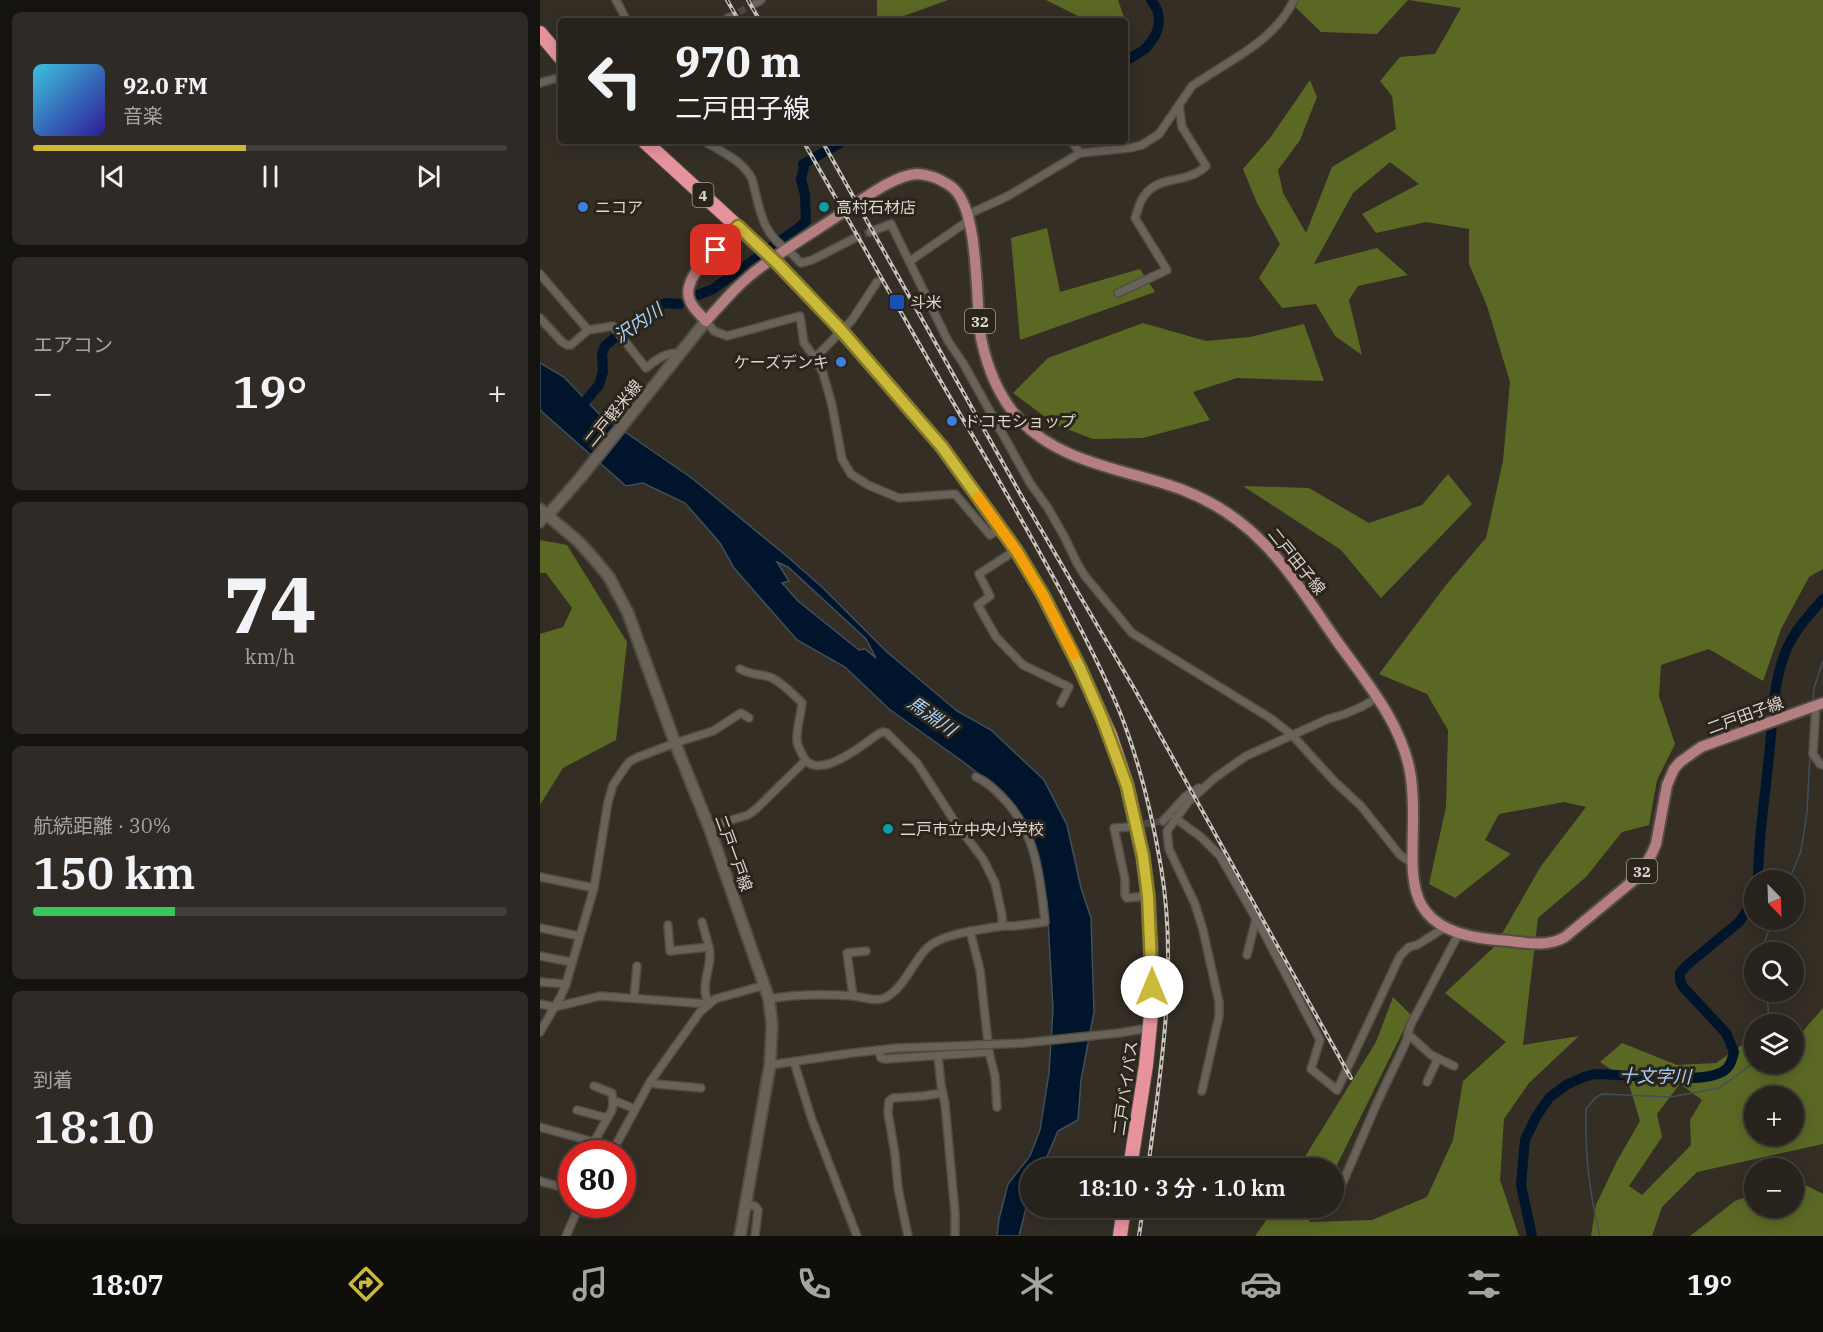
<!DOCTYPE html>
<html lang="ja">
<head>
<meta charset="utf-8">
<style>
	body { margin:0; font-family:"IBM Plex Serif","Noto Sans JP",serif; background:#2f2a25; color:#f1f3f6; height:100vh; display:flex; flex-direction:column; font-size:22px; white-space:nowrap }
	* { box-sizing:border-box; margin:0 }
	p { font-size:20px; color:#a4a4a3 }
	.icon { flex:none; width:33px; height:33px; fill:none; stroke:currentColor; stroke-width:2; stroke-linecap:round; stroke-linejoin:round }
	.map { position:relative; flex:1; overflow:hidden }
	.drawer { display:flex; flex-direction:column; gap:12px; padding:12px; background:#15130f; width:540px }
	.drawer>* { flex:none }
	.banner { position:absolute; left:18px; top:18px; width:570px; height:126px; border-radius:6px; box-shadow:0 3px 15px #0003,0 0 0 2px #433f3b; background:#27221c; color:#f1f3f6; overflow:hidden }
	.needle { width:39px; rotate:157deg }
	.tools { position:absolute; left:1204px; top:870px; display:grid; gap:12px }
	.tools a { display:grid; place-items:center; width:60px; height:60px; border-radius:50%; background:#27221c; box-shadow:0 3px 15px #0003,0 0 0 2px #433f3b; font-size:30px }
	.speed { position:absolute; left:18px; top:1140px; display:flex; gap:12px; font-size:30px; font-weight:700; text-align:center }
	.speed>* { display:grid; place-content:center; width:78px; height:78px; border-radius:50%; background:#27221c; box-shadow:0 3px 15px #0003,0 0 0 2px #433f3b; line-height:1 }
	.speed .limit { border:9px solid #d22; background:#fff; color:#111 }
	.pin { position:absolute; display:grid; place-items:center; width:51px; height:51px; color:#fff; margin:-26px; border-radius:12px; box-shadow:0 3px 9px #0006 }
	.me { position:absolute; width:66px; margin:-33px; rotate:0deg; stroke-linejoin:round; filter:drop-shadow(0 0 4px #0008) }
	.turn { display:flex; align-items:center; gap:21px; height:126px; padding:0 18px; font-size:27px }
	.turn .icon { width:78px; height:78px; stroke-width:2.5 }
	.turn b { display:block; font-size:42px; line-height:51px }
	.big { font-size:45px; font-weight:600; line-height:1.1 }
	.drawer .card { flex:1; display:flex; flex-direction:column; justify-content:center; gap:9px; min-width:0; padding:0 21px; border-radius:9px; background:#2f2a25 }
	.drawer .dial { align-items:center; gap:0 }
	.dial b { font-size:78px; line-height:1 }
	.song { display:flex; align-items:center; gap:18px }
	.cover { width:72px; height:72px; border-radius:9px; background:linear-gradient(135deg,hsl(190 70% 55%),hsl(250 70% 35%)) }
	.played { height:6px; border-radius:3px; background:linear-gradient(90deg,#cbba39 45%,#433f3b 45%) }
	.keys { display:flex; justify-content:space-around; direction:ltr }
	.heat { display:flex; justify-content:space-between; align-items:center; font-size:33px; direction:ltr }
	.charge { height:9px; border-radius:4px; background:linear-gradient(90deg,#34c759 30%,#433f3b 0) }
	.trip { position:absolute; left:480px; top:1158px; width:324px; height:60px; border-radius:30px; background:#27221c; box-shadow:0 3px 15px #0003,0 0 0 2px #433f3b; font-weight:600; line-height:60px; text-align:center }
	.tabs { display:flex; height:96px; justify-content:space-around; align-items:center; background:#100e0b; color:#a4a4a3 }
	.tabs .icon { width:42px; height:42px }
	.tabs .selected { color:#cbba39 }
	.tabs b { font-size:27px; color:#f1f3f6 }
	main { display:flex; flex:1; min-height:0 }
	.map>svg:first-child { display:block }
</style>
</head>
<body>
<main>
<section class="drawer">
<div class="card">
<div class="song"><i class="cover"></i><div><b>92.0 FM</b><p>音楽</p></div></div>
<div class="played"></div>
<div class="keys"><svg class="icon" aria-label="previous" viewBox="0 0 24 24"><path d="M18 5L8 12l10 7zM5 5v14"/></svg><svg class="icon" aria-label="pause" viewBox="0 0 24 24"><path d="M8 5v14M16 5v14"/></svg><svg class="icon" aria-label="next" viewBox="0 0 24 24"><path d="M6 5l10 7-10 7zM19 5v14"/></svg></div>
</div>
<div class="card"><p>エアコン</p>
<div class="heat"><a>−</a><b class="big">19°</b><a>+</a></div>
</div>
<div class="card dial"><b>74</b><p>km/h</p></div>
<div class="card"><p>航続距離 · 30%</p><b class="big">150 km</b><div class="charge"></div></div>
<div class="card"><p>到着</p><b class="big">18:10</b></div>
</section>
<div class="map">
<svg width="1283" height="1236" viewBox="0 0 1283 1236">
	<rect width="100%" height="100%" fill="#342e25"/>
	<g fill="#5b6824" fill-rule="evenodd">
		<path d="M337,0H408L350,21H337Z"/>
		<path d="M506,0H578L585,20L548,21Z"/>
		<path d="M748,0H1283V569L1269,577L1241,629L1223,681L1169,649L1121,665L1119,696L1135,744L1117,780L1109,825L1082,832L1046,877L998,918L983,1045L1039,1036L989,1083L964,1119L960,1180L979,1236H715L735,1208H775L769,1222L832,1220L887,1197L913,1140L923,1081L966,1042L905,993L955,946L1001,866L1046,807L1024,802L959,814L945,840L971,854L915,898L889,884L906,807L908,730L887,694L839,674L906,585L946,538L963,461L970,382L947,306L929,264V229L886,222L836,233L822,214L879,184L850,162L813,193L774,264L837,248L868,275L818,286L809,300L822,355L795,336L776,304L742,308L719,278L740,244L717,203L703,169L730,138L770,80L777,97L760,140L738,170L743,193L766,233L792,167L856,129L852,96L840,81L860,57L895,54L921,8L868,0L837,34L781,32Z"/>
		<path d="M507,228L520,292L600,269L615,292L480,340L471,238Z"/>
		<path d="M603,323L666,341L710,337L764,324L784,381L697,378L653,392L670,420L603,438L553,439L516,425L473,393L508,358Z"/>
		<path d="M908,474L932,504L841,598L801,550L703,486L769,488L829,523L882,505Z"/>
		<path d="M0,540L27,545L87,642L76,740L23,768L0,805V634L23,627L32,608L6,573H0Z"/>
		<path d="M853,997L871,1015L794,1171V1168H758L836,1042Z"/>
		<path d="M1283,1008V1144L1157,1172L1122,1207L1112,1236H1051L1056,1205L1077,1161L1100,1121L1088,1081L1060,1062L1082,1043L1137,1065L1176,1063L1215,1036V1064H1254V1030L1263,1031ZM1140,1084L1162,1100L1150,1120L1151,1145L1102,1195L1089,1186L1122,1137L1117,1114ZM1215,1096H1254V1136H1215Z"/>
		<path d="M1256,1180L1283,1194V1236H1150L1195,1201L1215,1194V1208H1254V1181Z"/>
	</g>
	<path fill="#00152b" stroke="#414f5c" stroke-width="1.5" fill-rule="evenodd" d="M0,363L24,377L59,414L153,479L249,558L283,588L347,652L417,711L451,730L504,780L527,825L541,888L551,918L554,1012L541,1080L538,1120L518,1131L502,1168H490V1192L479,1236H457L459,1219L468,1184L490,1156L500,1130L509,1073L513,1009L507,903L500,862L488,825L461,791L422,761L349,709L305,667L257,640L194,568L180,543L145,503L103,483L86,486L0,410ZM237,562L248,567L326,639L336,658L325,649L319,650L258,601L242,583L249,581Z"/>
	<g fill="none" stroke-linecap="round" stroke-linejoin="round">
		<g stroke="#414f5c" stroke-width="1.5">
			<path d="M1273,701L1274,688L1283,661"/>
			<path d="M1270,744L1271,712"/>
			<path d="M1249,880L1261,851L1267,812L1270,754"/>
			<path d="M1223,952L1222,948L1233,920"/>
			<path d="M1227,992L1229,1024"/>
			<path d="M1060,1236C1049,1191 1045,1156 1046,1109L1055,1098L1062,1094L1131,1097L1179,1088L1215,1062"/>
		</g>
		<g stroke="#00152b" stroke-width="10">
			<path d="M585,62C591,57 600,53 606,48C620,33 624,16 611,0"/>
			<path d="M158,295L173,289L257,229L266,221L265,195L261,179L264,167L263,164L304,141"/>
			<path d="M37,411L59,385L63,372L62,354L65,346L88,326L125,303L140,304"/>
			<path d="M1218,880C1218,839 1225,798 1229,756C1233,722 1232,688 1244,656C1252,633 1267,617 1283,599"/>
			<path d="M992,1236L981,1185L985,1140L996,1117L1009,1098L1026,1085L1044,1077L1055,1074C1085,1074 1158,1085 1182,1072C1190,1068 1192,1060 1194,1052L1186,1033L1143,987L1140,980V973L1146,966L1199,922L1215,900"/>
		</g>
		<g stroke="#4d473f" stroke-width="7" stroke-dasharray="7 3.5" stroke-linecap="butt">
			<path d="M190,17L216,3"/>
			<path d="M315,238L330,232"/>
			<path d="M593,826L623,821"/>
		</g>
		<g stroke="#504c44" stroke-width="10">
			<g id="street">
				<path d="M76,0L87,21"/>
				<path d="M216,3L221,0"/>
				<path d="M184,21L190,17"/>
				<path d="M0,83L21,77"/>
				<path d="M164,141C182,152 202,160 212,179C221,213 221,233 251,253C255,256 257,260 261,263L272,260L315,238"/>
				<path d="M531,141L540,153"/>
				<path d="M427,215L468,196L540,153L590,148L602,145L619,134L652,86C689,60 733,43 754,0"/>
				<path d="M330,232L351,224L408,341L423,363L490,483L508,508L524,536L537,563L545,576L592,633L730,718L752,735L795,782L821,806L860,855L872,863"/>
				<path d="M370,261L428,221"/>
				<path d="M0,274L48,330"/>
				<path d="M578,293L627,270L595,218C598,211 599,202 604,196C619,174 647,185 666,166L642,127L639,105"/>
				<path d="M0,318L22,342L27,345H31L48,330L73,326L106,368C117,359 126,352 141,353"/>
				<path d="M166,321L174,331L187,336L260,316L264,343L275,358L283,373L292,405L302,459L311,474L328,485L359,498L415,494L450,535L460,529"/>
				<path d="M275,358L312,320L337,282"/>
				<path d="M459,429L478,418"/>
				<path d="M0,524L8,515"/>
				<path d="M476,550L439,574L450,596L438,605L456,637L483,665L529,687L521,703"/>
				<path d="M200,669C212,676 221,673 232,678C244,684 253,694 262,703C261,715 256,729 257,741C257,745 260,750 262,754C274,785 323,745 338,734L343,732L347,733L377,763L415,822L443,859L455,883L462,915V926C441,930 402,933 387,948C372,963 365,987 345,998C336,1002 322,997 313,996C286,994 256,994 229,999"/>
				<path d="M1276,705L1273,754L1280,764L1283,765"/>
				<path d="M436,777C447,782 454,789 462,797C496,831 500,877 505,922L474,926H462"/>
				<path d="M635,818L661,837L680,856L722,929L780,1040L771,1069L797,1090L860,956L869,947L877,945L904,928"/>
				<path d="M623,821L646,796L659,788"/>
				<path d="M169,827L208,815L216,809L265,761"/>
				<path d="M588,827L574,828L585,879V895L587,898L608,896"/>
				<path d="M0,877L54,888"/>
				<path d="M162,922L169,947"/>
				<path d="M128,925L130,951L169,947C174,966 158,984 169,1004"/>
				<path d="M0,928L39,936"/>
				<path d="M707,955L716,919"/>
				<path d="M0,956L31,962"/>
				<path d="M0,982L26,984"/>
				<path d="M313,996L307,953L326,951"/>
				<path d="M94,997L97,966"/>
				<path d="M0,1004L15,1007L60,996L169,1004"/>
				<path d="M0,1032L21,996L26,984L54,888L68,802L73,785L81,773L89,762L96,758L135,743L173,731L201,713L209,718"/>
				<path d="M579,1033L609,1028"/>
				<path d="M868,1034L891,1055L914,1066"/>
				<path d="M338,1050L341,1058L346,1059L449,1052L440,970L430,931"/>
				<path d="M449,1052L455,1076L457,1107"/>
				<path d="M398,1056L401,1085L405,1104L415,1213V1236"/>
				<path d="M254,1062L271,1117L317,1236"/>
				<path d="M230,1065L312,1053L357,1048L416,1046"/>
				<path d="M110,1082L116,1084L161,1088"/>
				<path d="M887,1082L898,1058"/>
				<path d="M54,1086L72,1093L73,1103"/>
				<path d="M662,1091L679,1016V1002L663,930L655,904L629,849L627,831L648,802L676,777L706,756L788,719L805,714L823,706L837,698"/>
				<path d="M37,1110L67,1118"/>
				<path d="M0,1127L54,1142L72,1110L73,1103L78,1102L95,1109"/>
				<path d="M71,1154L110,1082L160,1012L175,999L225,985"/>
				<path d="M0,1181L32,1190"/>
				<path d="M794,1203L837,1103L866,1042L870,1026L919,933"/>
				<path d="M205,1204L215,1206L218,1210L215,1236"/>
				<path d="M26,1236L40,1204"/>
				<path d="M368,1236L358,1188L355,1154L348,1113L349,1101L353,1098L383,1096L403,1093"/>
			</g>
		</g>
		<g stroke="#504c44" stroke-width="14">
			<g id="secondary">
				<path d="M0,509L39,542L55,560L69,577L88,613L135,743L169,827L229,999L232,1025L230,1065L200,1236"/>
				<path d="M8,515L41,477L166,321"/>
			</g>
		</g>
		<g stroke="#504c44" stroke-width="14">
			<path id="primary" d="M198,226C183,241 142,276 149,298C151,307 160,314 166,321C183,302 200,282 221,267C249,246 279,229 308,209C326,197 354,176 376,174C382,174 390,176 396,178C402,181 409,184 414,189C440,214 435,302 441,338C447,367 459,397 479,419C522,465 588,469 643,490C723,521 753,579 799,644C815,666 833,689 847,713C858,732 868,755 871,778C882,858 841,930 957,940C980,941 1005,949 1025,937L1094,880C1103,869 1111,858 1116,844L1127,785L1134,769L1140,762L1161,747L1283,703"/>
		</g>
		<g stroke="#504c44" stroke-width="16">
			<g id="highway">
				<path d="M0,33L21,58"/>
				<path d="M104,141L222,249"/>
				<path d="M238,264L301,330L402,447L476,550L503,595L540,668L570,735L587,785L603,857L608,896L611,953L612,1004L606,1065L590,1168"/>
				<path d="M580,1236L584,1208"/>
			</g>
		</g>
		<use href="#street" stroke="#696258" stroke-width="7"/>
		<use href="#secondary" stroke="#696258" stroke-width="10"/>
		<use href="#primary" stroke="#b57f81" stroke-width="10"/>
		<use href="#highway" stroke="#e7939d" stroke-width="14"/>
		<g stroke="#c8c4be" stroke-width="4">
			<g id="rail">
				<path d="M187,0L199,21"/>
				<path d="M208,0L220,21"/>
				<path d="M263,141C314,229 363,317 414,404C449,463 484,523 517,584C539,625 561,667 579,710C599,760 612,814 621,867C638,967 621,1069 608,1168"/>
				<path d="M282,141L482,497L595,690L811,1078"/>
				<path d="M599,1236L603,1208"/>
			</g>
		</g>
		<use href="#rail" stroke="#2a241b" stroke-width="1.5" stroke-dasharray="4.5" stroke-linecap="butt"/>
		<g stroke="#504c44" stroke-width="10" stroke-linecap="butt">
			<path id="street-bridge" d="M416,1046L483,1043L579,1033"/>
		</g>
		<g stroke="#504c44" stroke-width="16" stroke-linecap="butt">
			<path id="highway-bridge" d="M222,249L238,264"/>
		</g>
		<use href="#street-bridge" stroke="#696258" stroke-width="7"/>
		<use href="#highway-bridge" stroke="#e7939d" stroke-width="14"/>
	</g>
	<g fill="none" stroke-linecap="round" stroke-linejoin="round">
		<g stroke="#847925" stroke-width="15">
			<path id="route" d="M176,250L198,226L238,264L301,330L402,447L476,550L503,595L540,668L562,718L587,786L603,856L608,896L612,987"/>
		</g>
		<use href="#route" stroke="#cbba39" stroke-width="10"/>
		<path stroke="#f59e0b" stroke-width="10" d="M438,497L476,550L503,595L534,655"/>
	</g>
	<g fill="#3f7fe0" stroke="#2a241b" stroke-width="2">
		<circle cx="43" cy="207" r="6"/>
		<circle cx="301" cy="362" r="6"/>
		<circle cx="412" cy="421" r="6"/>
	</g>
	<g fill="#0f9aa8" stroke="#2a241b" stroke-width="2">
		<circle cx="284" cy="207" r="6"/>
		<circle cx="348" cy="829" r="6"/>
	</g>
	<rect fill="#1a4fb4" stroke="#2a241b" stroke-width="2" x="349" y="294" width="16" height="16" rx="3"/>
	<g text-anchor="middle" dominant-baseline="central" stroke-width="6" stroke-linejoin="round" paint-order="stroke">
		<g fill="#2a241b" stroke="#a5a19a" stroke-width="1.5">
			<rect x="152.5" y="183" width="21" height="24" rx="4.5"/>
			<rect x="425" y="309" width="30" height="24" rx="4.5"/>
			<rect x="1087" y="859" width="30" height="24" rx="4.5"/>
		</g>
		<g font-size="15" font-weight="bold" fill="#dad6d0">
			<text x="163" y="195">4</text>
			<text x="440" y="321">32</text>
			<text x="1102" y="871">32</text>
		</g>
		<g font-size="16" fill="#dad6d0" stroke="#2a241b" text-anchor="start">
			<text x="55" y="207">ニコア</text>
			<text x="296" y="207">高村石材店</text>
			<text x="370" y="302">斗米</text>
			<text x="289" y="362" text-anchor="end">ケーズデンキ</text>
			<text x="424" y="421">ドコモショップ</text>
			<text x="360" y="829">二戸市立中央小学校</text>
		</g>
		<g font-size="16" fill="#dad6d0" stroke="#2a241b">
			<text transform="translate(73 413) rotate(-51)">二戸軽米線</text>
			<text transform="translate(757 561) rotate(51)">二戸田子線</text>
			<text transform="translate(1205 715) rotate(-20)">二戸田子線</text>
			<text transform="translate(194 853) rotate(70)">二戸一戸線</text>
			<text transform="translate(585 1088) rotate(-82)">二戸バイパス</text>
		</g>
		<g font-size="18" font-style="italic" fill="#a8d4fd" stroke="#2a241b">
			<text transform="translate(98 323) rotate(-34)">沢内川</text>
			<text transform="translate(392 716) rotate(35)">馬淵川</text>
			<text transform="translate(1115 1076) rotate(1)">十文字川</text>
		</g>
	</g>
</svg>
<div class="tools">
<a><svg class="needle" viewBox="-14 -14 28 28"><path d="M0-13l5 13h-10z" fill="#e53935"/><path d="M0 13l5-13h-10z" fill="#a4a4a3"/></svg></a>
<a><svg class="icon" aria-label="search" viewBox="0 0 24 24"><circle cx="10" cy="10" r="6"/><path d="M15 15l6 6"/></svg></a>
<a><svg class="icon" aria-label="layers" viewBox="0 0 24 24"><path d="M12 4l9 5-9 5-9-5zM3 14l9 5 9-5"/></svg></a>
<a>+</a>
<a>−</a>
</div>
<div class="speed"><div class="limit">80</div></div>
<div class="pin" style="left:176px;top:250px;background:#d93025"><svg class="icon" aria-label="arrive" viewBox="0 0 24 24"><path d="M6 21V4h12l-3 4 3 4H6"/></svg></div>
<svg class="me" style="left:612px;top:987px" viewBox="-20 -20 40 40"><circle r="19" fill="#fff"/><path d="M0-13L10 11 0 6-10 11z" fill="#cbba39"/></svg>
<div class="trip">18:10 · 3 分 · 1.0 km</div>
<div class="banner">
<div class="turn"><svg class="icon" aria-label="left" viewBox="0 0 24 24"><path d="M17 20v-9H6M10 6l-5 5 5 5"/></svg><div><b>970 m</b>二戸田子線</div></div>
</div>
</div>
</main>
<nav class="tabs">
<b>18:07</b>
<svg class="icon selected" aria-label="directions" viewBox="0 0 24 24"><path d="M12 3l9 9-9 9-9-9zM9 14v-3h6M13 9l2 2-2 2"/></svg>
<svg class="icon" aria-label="music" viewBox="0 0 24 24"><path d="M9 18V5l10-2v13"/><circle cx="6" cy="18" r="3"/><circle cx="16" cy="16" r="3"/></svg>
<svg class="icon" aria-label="phone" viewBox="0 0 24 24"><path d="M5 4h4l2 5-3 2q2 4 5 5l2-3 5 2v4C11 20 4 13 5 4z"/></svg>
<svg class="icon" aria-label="climate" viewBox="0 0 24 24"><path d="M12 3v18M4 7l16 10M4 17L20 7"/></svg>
<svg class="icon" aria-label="car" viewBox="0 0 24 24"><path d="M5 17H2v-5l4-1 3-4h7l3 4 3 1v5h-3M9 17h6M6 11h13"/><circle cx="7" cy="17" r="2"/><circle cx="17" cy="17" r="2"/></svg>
<svg class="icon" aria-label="filters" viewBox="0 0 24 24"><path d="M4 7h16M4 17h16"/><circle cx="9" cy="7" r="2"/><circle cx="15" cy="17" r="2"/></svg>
<b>19°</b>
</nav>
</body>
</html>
